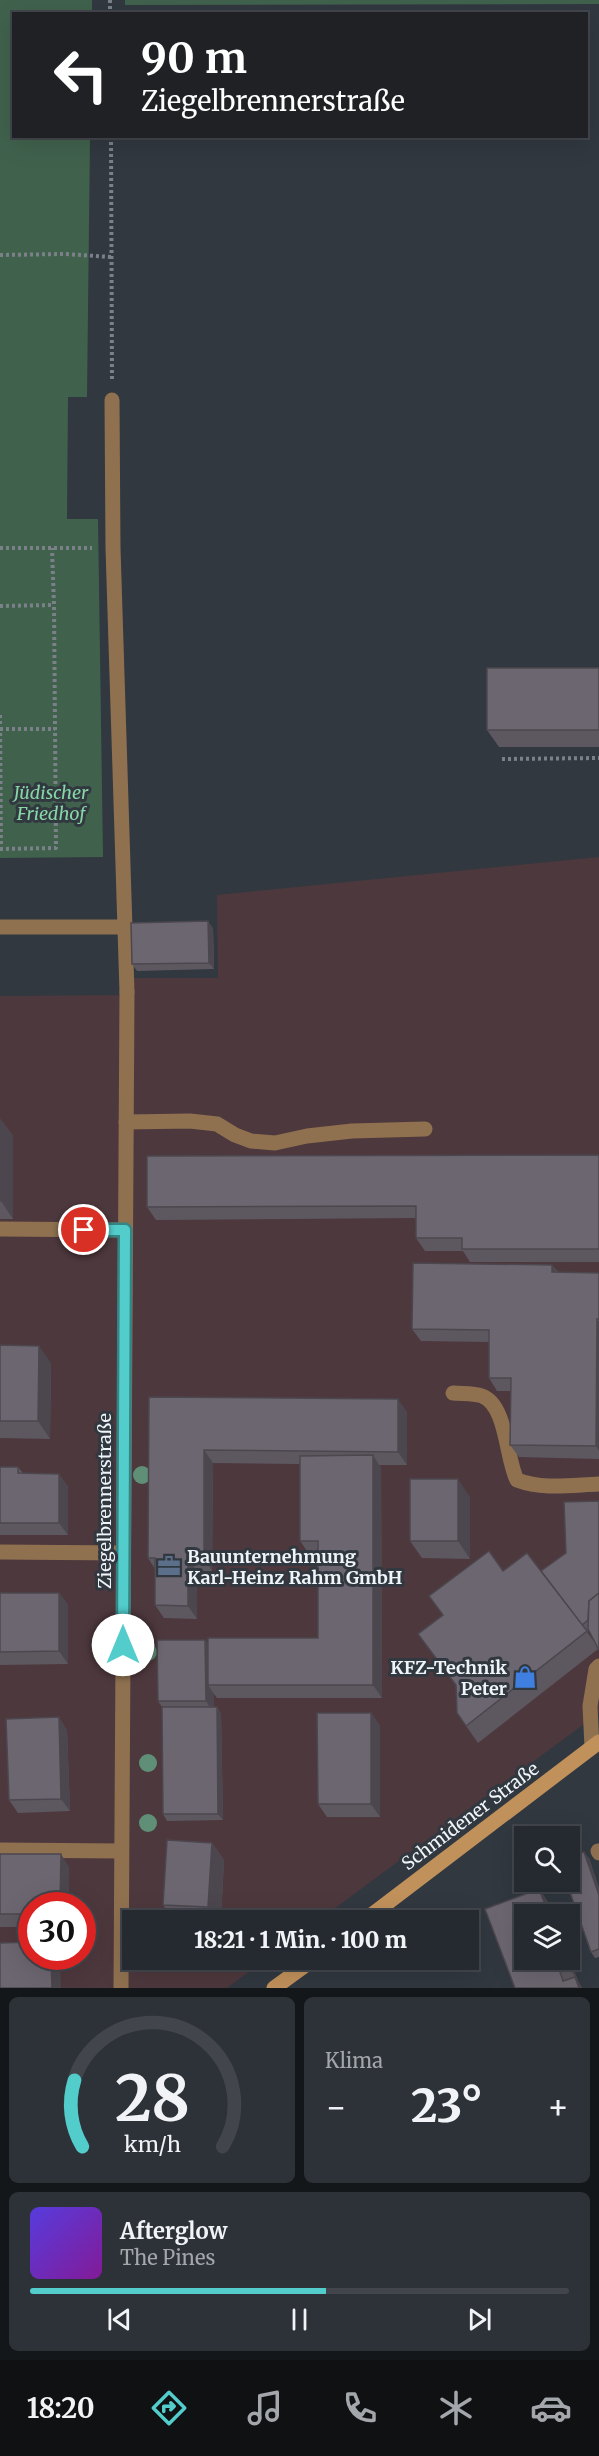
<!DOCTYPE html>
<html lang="de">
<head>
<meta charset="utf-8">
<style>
	body { margin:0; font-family:Merriweather,serif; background:#2d3238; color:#f1f3f6; height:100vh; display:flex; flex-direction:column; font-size:22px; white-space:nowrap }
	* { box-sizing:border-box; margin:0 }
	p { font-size:20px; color:#a3a7ab }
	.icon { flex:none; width:33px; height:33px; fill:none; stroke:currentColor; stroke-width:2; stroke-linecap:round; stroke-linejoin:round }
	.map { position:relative; height:1988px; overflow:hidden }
	.drawer { display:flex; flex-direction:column; gap:9px; padding:9px; background:#14171a; flex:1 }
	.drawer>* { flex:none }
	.banner { position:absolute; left:12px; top:12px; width:576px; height:126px; border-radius:0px; box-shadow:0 6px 24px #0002,0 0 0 2px #42464c; background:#202124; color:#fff; overflow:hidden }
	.buttons { position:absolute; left:514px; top:1826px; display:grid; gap:12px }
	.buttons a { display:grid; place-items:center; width:66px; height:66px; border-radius:0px; background:#252a30; box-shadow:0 6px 24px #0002,0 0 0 2px #42464c; font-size:30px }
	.speed { position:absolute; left:18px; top:1892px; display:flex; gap:12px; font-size:30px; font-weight:700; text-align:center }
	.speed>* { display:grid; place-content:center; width:78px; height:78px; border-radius:50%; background:#252a30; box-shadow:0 6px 24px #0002,0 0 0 2px #42464c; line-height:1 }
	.speed .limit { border:9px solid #d22; background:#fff; color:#111 }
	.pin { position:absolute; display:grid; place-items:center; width:51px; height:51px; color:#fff; margin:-26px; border:3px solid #fff; border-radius:50%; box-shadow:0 2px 6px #0007 }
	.me { position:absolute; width:66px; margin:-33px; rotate:0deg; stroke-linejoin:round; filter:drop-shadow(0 0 4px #0008) }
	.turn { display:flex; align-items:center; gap:21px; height:126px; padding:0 30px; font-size:27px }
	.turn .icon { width:78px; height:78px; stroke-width:2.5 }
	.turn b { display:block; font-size:42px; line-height:51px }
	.big { font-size:45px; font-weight:800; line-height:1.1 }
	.drawer .widget { flex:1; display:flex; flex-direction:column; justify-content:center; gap:9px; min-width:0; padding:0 21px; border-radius:9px; background:#2d3238 }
	.drawer .dial { align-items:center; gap:0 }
	.dial svg { height:156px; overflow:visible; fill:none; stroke:#42464c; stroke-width:7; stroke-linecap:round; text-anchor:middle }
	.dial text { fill:#f1f3f6; stroke:none }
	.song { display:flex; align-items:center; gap:18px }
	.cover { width:72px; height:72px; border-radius:9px; background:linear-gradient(135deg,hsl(250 70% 55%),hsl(290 70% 35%)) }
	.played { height:6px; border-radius:3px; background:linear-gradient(90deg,#52cdcc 55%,#42464c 55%) }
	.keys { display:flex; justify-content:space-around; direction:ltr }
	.heat { display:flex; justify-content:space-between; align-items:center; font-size:33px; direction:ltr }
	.drawer .tiles { flex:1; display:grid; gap:9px; grid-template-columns:1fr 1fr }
	.widget:last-child { grid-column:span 2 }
	.trip { position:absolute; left:122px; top:1910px; width:357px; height:60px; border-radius:0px; background:#252a30; box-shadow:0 6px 24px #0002,0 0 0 2px #42464c; font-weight:800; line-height:60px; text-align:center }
	.tab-bar { display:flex; height:96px; justify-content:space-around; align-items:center; background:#0f1113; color:#a3a7ab }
	.tab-bar .icon { width:42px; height:42px }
	.tab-bar .active { color:#52cdcc }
	.tab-bar b { font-size:27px; color:#f1f3f6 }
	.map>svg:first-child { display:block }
</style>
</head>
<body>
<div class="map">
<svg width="599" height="1988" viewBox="0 0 599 1988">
	<rect width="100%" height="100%" fill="#313840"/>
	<path fill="#4d383d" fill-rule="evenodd" d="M599,857V1713L319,1920H132V1959H266L227,1988H0V996L133,995V978H218L217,895ZM32,1905H82V1956H32Z"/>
	<g fill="#40624d">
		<path d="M0,0H92V13L14,14V136L90,137L87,397H68L67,519H98L103,857L0,858Z"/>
		<path d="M125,0H599V4L125,5Z"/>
	</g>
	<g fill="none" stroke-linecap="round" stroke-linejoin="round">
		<g stroke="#7b8188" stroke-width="4" stroke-dasharray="3 3" stroke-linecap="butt">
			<path d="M110,0V14"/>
			<path d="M111,136L112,379"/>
			<path d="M0,255L65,254L111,257"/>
			<path d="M0,548H92"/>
			<path d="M0,606L54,605"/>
			<path d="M0,715L1,849"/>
			<path d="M0,729H55"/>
			<path d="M502,759L599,758"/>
			<path d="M0,849L56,848L54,605L52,548"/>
		</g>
		<g stroke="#8f7150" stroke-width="15">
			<path d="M112,400L113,548L127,992"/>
			<path d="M1,927H125"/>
			<path d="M126,1122L190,1121L217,1124L235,1135L251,1141L275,1143L307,1136L352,1131L425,1129"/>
			<path d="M0,1229L125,1230"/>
			<path d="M453,1393C462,1394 473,1393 482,1396C507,1405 506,1459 517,1480C543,1490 572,1485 599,1484"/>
			<path d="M0,1552L123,1553"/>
			<path d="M592,1747L590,1706L596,1669L599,1666"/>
			<path d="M0,1850L121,1851"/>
			<path d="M598,1851L599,1853"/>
		</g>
		<path stroke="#8f7150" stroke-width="15" d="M121,1988L127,992"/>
		<g stroke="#c1915b" stroke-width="15">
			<path d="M365,1920L599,1742"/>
			<path d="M274,1988L314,1959"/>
		</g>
	</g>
	<g fill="#608f78">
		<circle cx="142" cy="1475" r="9"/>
		<circle cx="148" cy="1652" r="9"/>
		<circle cx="148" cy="1763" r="9"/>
		<circle cx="148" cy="1823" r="9"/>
	</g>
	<g fill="#5d5860" fill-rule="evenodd">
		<path d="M599,668V747H499L487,730Z"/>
		<path d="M213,928L214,969L137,971L132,964Z"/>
		<path d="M0,1119L13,1136V1219H0Z"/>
		<path d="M599,1155V1262H470L463,1251H425L416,1238V1218L156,1220L147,1207Z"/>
		<path d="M552,1265L558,1272L599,1273V1459L519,1457L510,1445L511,1391H497L489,1378V1342L421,1341L412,1329Z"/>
		<path d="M0,1345L51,1363L50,1439L0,1438Z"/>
		<path d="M149,1397L407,1412V1465H379L381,1468L382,1698H217L214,1694V1707H217L221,1714L223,1820L167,1821L163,1814L162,1707L158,1701L205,1640L208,1644L318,1638V1553L309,1554L300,1541V1464L213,1463L212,1571H197V1619L164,1618L155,1605V1569L148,1558Z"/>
		<path d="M0,1467H18L23,1473L68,1486V1535H0Z"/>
		<path d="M470,1497V1559L422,1558L410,1541Z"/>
		<path d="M566,1553L598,1649L478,1743L457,1713L456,1686L418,1634L443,1616L429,1596L503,1571H541ZM589,1630L596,1644L587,1632Z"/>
		<path d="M0,1593H59L68,1605V1664L0,1665Z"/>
		<path d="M371,1713L380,1726V1817H327L318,1804Z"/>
		<path d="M67,1730L70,1811L18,1813L9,1800Z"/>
		<path d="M212,1843L224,1860L221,1920H174L163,1905Z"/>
		<path d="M0,1854L69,1867L32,1905V1927H0Z"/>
		<path d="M589,1858L599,1888V1957L595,1958L591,1952Z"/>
		<path d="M539,1889L548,1902L578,1981L582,1988H515Z"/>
	</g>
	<g fill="#4c474e">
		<path d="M208,921L213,928L214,969L209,963Z"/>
		<path d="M0,1119L13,1136V1219L1,1201Z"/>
		<path d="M552,1265L561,1278L552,1272Z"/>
		<path d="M597,1319L599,1322V1451L596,1446Z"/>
		<path d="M39,1346L51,1363L50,1439L38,1421Z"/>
		<path d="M398,1399L407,1412V1465L398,1452Z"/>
		<path d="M204,1450L213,1463L212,1571L204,1558Z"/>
		<path d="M373,1455L381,1468L382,1698L373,1685Z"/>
		<path d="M59,1474L68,1486V1535L59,1523Z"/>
		<path d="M458,1479L470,1497V1559L458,1541Z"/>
		<path d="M188,1558L197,1571V1619L188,1606Z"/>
		<path d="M59,1593L68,1605V1664L59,1651Z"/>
		<path d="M205,1640L214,1652L208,1685L214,1694V1714L206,1701Z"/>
		<path d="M217,1707L221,1714L223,1820L218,1814Z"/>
		<path d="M371,1713L380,1726V1817L371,1804Z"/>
		<path d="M59,1717L67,1730L70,1811L61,1799Z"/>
		<path d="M212,1843L224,1860L221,1920H217L208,1907Z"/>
		<path d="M584,1852L589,1858L599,1888V1895Z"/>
		<path d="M61,1854L69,1867V1905H60Z"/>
		<path d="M539,1889L548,1902L553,1914H549Z"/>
		<path d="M51,1956H60L61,1988H52Z"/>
		<path d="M566,1959H570L578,1981L569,1968Z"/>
		<path d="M575,1977L582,1988H579Z"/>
	</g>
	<g fill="#6c6670" stroke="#4c474e" stroke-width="1.5">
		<rect x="487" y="668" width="112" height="62"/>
		<path d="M208,921L209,963L132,964L131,923Z"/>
		<path d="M0,1119L1,1201H0Z"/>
		<path d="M599,1155V1249H462V1238H416V1206L147,1207V1156Z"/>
		<path d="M413,1263L552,1265V1272L599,1273V1319H597L596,1446L510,1445L511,1378H489V1330L412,1329Z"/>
		<path d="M0,1345L39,1346L38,1421H0Z"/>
		<path d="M149,1397L398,1399V1452L204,1450V1558H188V1606L155,1605V1558H148Z"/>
		<path d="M373,1455V1685H208V1638H318V1541H300V1456Z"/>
		<path d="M0,1467H18V1473L59,1474V1523H0Z"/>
		<rect x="410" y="1479" width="48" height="62"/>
		<path d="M599,1501V1593L589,1601L588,1620L582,1625L541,1571L566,1553L564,1502Z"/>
		<path d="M489,1551L503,1571L527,1553L587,1631L466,1726L457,1713L456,1685L418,1634L443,1615L429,1596Z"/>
		<path d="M0,1593H59V1651L0,1652Z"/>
		<path d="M599,1593V1650L588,1629L589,1601Z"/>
		<path d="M157,1640H205L206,1701H158Z"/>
		<path d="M162,1707H217L218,1814H163Z"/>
		<path d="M317,1713H371V1804H318Z"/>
		<path d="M59,1717L61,1799L9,1800L6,1719Z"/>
		<path d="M167,1840L212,1843L208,1907L163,1905Z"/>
		<path d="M584,1852L599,1895V1949L591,1952L566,1881H570V1856Z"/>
		<path d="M0,1854H61L60,1905H32V1914H0Z"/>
		<path d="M539,1889L549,1914H525V1959H566L569,1968L560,1972L563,1981L575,1977L579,1988H515L485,1909Z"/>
		<path d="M32,1942V1956H51L52,1988H0V1943Z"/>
	</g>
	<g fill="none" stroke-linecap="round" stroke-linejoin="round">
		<g stroke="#358585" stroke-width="15">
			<path id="route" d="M84,1230H125L123,1645"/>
		</g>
		<use href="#route" stroke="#52cdcc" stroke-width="10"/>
	</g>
	<defs>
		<g id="office-bare" transform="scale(1.8)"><path d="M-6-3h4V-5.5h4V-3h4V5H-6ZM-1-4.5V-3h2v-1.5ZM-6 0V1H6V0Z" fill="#5c6f8a" stroke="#313840" stroke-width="2.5" paint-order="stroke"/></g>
		<g id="shop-bare" transform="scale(1.8)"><path d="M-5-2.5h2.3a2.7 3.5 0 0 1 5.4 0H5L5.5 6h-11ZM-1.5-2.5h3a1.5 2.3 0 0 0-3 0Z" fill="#3f7fe0" stroke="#313840" stroke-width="2.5" paint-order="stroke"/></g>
	</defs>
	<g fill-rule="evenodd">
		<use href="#office-bare" x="169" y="1566"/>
		<use href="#shop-bare" x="525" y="1677"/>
	</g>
	<g text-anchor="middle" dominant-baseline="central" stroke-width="6" stroke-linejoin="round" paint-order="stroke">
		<g font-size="18" font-style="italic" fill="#87d6a6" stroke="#313840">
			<text x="51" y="792">Jüdischer<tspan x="51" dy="21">Friedhof</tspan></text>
		</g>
		<g font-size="18" fill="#f0f5fa" stroke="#313840">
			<text transform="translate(104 1501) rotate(-90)">Ziegelbrennerstraße</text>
			<text transform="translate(470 1816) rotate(-37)">Schmidener Straße</text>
		</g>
		<g font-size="18" font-weight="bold" fill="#f0f5fa" stroke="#313840" text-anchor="start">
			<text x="187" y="1556">Bauunternehmung<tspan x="187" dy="21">Karl-Heinz Rahm GmbH</tspan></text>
			<text x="507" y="1667" text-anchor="end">KFZ-Technik<tspan x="507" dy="21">Peter</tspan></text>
		</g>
	</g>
</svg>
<div class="buttons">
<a><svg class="icon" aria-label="search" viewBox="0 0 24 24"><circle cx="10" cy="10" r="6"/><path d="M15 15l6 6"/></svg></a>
<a><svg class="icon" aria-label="layers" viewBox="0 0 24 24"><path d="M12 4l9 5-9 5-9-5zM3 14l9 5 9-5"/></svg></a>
</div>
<div class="speed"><div class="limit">30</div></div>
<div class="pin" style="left:84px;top:1230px;background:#d93025"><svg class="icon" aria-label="arrive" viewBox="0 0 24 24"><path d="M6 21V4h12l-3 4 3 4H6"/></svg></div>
<svg class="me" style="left:123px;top:1645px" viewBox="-20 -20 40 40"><circle r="19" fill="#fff"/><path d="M0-13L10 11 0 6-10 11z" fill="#52cdcc"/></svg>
<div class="trip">18:21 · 1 Min. · 100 m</div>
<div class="banner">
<div class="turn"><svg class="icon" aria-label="left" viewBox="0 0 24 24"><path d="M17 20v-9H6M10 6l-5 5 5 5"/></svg><div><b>90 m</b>Ziegelbrennerstraße</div></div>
</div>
</div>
<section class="drawer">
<div class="tiles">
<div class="widget dial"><svg viewBox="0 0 100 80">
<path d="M14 69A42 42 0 1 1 86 69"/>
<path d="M14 69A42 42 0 0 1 10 35" stroke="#52cdcc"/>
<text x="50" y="56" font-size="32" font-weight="700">28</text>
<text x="50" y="72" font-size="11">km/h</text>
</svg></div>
<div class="widget"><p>Klima</p>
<div class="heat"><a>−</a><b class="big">23°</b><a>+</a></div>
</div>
<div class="widget">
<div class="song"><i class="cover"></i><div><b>Afterglow</b><p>The Pines</p></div></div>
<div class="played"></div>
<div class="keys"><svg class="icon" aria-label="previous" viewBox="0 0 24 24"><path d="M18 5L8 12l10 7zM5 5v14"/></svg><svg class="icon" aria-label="pause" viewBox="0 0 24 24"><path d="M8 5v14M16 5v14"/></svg><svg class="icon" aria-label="next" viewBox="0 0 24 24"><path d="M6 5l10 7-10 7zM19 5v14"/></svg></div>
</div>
</div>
</section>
<nav class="tab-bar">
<b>18:20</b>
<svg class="icon active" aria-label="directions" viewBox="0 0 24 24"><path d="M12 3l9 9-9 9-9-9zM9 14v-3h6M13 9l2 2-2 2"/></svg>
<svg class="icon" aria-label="music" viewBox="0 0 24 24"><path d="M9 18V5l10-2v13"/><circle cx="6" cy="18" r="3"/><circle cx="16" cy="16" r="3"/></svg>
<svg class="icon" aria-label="phone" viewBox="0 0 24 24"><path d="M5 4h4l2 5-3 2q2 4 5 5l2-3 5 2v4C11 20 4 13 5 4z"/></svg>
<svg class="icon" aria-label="climate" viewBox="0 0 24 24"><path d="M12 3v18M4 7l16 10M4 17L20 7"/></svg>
<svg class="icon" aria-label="car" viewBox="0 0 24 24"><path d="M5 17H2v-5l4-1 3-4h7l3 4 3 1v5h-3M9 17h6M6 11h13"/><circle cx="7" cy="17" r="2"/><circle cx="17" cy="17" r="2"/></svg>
</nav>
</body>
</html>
